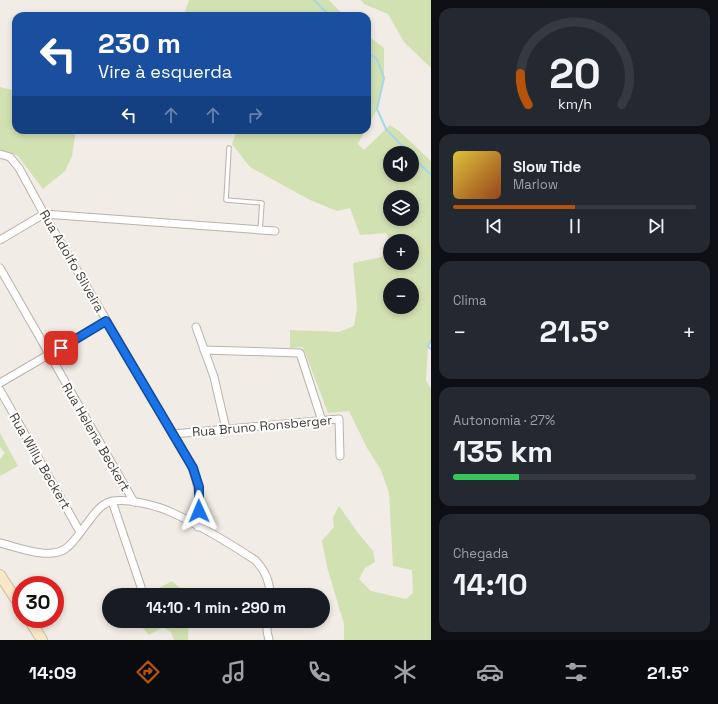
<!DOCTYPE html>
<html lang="pt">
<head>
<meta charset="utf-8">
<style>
	body { margin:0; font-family:"Space Grotesk",sans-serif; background:#242831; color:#f1f3f6; height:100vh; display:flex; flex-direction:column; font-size:15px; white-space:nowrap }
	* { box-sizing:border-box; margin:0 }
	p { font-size:13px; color:#9ea1a6 }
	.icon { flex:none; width:22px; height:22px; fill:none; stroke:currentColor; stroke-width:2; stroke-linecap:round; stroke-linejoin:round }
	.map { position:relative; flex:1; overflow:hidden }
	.details { display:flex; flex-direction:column; gap:8px; padding:8px; background:#0d0f14; width:287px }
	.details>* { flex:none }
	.top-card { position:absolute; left:12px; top:12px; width:359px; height:122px; border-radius:12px; box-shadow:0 2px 6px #0003; background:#1a4fa0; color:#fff; overflow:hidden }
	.fabs { position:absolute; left:383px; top:146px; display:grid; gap:8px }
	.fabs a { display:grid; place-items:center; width:36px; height:36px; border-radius:50%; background:#171b24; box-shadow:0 2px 6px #0003; font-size:20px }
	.speed { position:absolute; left:12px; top:576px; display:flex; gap:8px; font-size:20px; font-weight:700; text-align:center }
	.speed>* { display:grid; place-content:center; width:52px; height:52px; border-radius:50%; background:#171b24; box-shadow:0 2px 6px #0003; line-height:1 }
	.speed .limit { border:6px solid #d22; background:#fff; color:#111 }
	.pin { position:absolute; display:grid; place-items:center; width:34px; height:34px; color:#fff; margin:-17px; border-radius:8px; box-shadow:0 2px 6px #0006 }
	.me { position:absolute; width:44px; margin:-22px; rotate:359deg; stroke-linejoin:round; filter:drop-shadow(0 0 3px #0008) }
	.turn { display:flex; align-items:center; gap:14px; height:84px; padding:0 20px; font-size:18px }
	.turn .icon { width:52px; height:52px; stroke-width:2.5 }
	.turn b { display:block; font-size:28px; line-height:34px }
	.lanes { display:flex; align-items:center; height:38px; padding:0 20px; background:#0003; justify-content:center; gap:20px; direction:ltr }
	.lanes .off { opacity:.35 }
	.big { font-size:30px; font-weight:600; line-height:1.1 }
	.details .card { flex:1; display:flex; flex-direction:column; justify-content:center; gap:6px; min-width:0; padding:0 14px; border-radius:12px; background:#242831 }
	.details .dial { align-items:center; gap:0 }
	.dial svg { height:104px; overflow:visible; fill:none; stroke:#363941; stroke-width:7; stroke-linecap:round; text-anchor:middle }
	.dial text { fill:#f1f3f6; stroke:none }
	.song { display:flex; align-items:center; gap:12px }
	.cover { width:48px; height:48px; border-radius:6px; background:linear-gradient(135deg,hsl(50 70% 55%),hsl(20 70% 35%)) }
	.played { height:4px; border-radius:2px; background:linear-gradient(90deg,#b45309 50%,#363941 50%) }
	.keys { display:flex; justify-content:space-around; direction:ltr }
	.heat { display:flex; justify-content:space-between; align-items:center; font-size:22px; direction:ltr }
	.charge { height:6px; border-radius:3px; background:linear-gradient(90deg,#34c759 27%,#363941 0) }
	.trip { position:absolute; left:102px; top:588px; width:228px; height:40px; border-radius:20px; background:#171b24; box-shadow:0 2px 6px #0003; font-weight:600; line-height:40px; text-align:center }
	.tab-bar { display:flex; height:64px; justify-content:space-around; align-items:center; background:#090b0e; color:#9ea1a6 }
	.tab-bar .icon { width:28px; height:28px }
	.tab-bar .current { color:#b45309 }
	.tab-bar b { font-size:18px; color:#f1f3f6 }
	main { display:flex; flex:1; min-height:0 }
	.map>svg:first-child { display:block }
</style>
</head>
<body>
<main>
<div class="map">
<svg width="431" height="640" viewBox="0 0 431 640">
	<rect width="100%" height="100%" fill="#f1ece6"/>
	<g fill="#d2e1b2" fill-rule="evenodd">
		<path d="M189,0H329L344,16H187L185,11Z"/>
		<path d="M361,0H431V68L404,42L388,14L364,4Z"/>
		<path d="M367,35L384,48V78L377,109L367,127Z"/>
		<path d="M0,87L16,91V130H76L72,156L65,171L43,189L18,156L0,149Z"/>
		<path d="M390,125L399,131L431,161V339L428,347L426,380L431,389V640H344V624L327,567L322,541L334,527L333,517L339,506L358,533L373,551L375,562L365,568L359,579L371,591L406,599L413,593L412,570L393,566L389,493L381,470L367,448L349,411L328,413L303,347L290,348V330L339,332L354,326L357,308L353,263L382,257L390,246V263H412V241H390L386,233L360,235L350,208L337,211L310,200L250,167L232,144L237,130H365L358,144L364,150ZM390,153H412V175H390ZM390,197H412V219H390ZM390,285H412V307H390Z"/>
		<path d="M0,433L18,466L0,476V459L5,453L0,447Z"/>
		<path d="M172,581L183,591L185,595H146Z"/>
		<path d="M146,621H189L188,640H174L171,632L163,627L149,635L141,626Z"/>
	</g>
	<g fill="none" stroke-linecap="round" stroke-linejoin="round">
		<g stroke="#a7d6e8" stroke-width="2">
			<path d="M314,0L330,16"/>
			<path d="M367,52L377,59L384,78L377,109L386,129L409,153"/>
			<path d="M412,156L431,175"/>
			<path d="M431,340L428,347L431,349"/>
		</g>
		<g stroke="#bbb2a9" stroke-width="5.5">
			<path id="service" d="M229,148L226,200L262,203L260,230"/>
		</g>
		<g stroke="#bbb2a9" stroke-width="9">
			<g id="minor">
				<path d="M0,154L10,157L19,168L44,214L188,459C200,484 200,500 198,527"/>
				<path d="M0,240L44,214L275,231"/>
				<path d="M0,268L134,502"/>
				<path d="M196,327L214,377L226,429"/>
				<path d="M204,350L300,353L322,421"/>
				<path d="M0,383L106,321"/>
				<path d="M0,390L80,532"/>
				<path d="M173,434L339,419L340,456"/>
				<path d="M112,501L141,587"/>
				<path d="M0,543C17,547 49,560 65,549C73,544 79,534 85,526C91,519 96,509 105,504C120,495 158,506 173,513C201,526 229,543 255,560C265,570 270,581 270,595"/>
				<path d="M267,621V631L269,640"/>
			</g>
		</g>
		<g stroke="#cfbb9c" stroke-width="12">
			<g id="secondary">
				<path d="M0,575L21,607"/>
				<path d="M29,619L42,640"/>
			</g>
		</g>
		<use href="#service" stroke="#fff" stroke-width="3.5"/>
		<use href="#minor" stroke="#fff" stroke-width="7"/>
		<use href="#secondary" stroke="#f9e7c8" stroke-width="10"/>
	</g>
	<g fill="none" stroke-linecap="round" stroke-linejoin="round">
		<g stroke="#114b97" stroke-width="10">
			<path id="route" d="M61,348L106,321L193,468L199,487V511"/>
		</g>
		<use href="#route" stroke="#1a73e8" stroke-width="7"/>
	</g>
	<g text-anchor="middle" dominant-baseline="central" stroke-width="4" stroke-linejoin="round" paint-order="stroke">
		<g font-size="13" fill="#433c36" stroke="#fff">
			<text transform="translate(72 261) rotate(60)">Rua Adolfo Silveira</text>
			<text transform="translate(262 426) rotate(-5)">Rua Bruno Ronsberger</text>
			<text transform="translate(96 437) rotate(60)">Rua Helena Beckert</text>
			<text transform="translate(40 461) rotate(60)">Rua Willy Beckert</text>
		</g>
	</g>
</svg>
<div class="fabs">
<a><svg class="icon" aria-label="sound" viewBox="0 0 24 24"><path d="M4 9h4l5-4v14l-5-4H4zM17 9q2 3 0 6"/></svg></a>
<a><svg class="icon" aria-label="layers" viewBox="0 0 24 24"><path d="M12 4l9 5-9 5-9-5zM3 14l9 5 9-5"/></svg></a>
<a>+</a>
<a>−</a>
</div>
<div class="speed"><div class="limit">30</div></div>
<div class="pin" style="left:61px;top:348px;background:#d93025"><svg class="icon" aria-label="arrive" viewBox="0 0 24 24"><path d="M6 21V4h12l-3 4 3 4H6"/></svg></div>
<svg class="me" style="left:199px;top:511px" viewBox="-20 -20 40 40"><path d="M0-17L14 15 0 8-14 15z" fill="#1a73e8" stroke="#fff" stroke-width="4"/></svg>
<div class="trip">14:10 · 1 min · 290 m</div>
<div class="top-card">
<div class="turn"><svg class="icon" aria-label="left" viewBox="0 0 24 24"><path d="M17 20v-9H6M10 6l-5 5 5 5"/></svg><div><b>230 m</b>Vire à esquerda</div></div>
<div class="lanes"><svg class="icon" aria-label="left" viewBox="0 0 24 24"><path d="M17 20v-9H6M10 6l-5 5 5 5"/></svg><svg class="icon off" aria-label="ahead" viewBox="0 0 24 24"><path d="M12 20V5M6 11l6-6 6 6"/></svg><svg class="icon off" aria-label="ahead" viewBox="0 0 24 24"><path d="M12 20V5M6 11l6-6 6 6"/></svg><svg class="icon off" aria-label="right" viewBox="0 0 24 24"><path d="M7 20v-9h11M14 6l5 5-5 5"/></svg></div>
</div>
</div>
<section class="details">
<div class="card dial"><svg viewBox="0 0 100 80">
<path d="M14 69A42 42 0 1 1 86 69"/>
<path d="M14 69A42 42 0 0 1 8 45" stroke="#b45309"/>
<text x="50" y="56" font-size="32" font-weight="700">20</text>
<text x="50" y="72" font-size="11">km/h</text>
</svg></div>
<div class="card">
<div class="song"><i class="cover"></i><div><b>Slow Tide</b><p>Marlow</p></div></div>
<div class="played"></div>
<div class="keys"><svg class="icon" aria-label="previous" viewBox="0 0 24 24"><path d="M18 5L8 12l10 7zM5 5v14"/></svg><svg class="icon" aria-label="pause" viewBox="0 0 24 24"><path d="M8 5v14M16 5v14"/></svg><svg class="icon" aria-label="next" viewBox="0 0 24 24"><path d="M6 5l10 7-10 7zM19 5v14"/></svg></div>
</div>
<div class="card"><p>Clima</p>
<div class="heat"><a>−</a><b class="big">21.5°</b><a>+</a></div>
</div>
<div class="card"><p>Autonomia · 27%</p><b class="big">135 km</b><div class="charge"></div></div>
<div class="card"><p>Chegada</p><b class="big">14:10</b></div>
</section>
</main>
<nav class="tab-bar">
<b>14:09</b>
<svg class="icon current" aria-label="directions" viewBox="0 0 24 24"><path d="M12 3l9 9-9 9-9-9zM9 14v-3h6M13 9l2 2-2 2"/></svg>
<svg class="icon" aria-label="music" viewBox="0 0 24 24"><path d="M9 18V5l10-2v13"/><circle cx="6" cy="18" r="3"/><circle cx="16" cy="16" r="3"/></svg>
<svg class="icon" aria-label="phone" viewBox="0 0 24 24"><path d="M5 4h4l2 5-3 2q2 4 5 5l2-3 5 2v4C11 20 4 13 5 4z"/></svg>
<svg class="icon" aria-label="climate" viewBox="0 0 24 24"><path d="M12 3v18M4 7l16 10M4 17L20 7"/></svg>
<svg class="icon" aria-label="car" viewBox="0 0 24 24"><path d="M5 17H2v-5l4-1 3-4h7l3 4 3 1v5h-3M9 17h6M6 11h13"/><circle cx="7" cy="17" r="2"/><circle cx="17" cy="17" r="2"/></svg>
<svg class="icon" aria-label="filters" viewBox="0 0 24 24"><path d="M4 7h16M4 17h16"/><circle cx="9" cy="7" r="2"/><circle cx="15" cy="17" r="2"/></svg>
<b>21.5°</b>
</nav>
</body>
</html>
